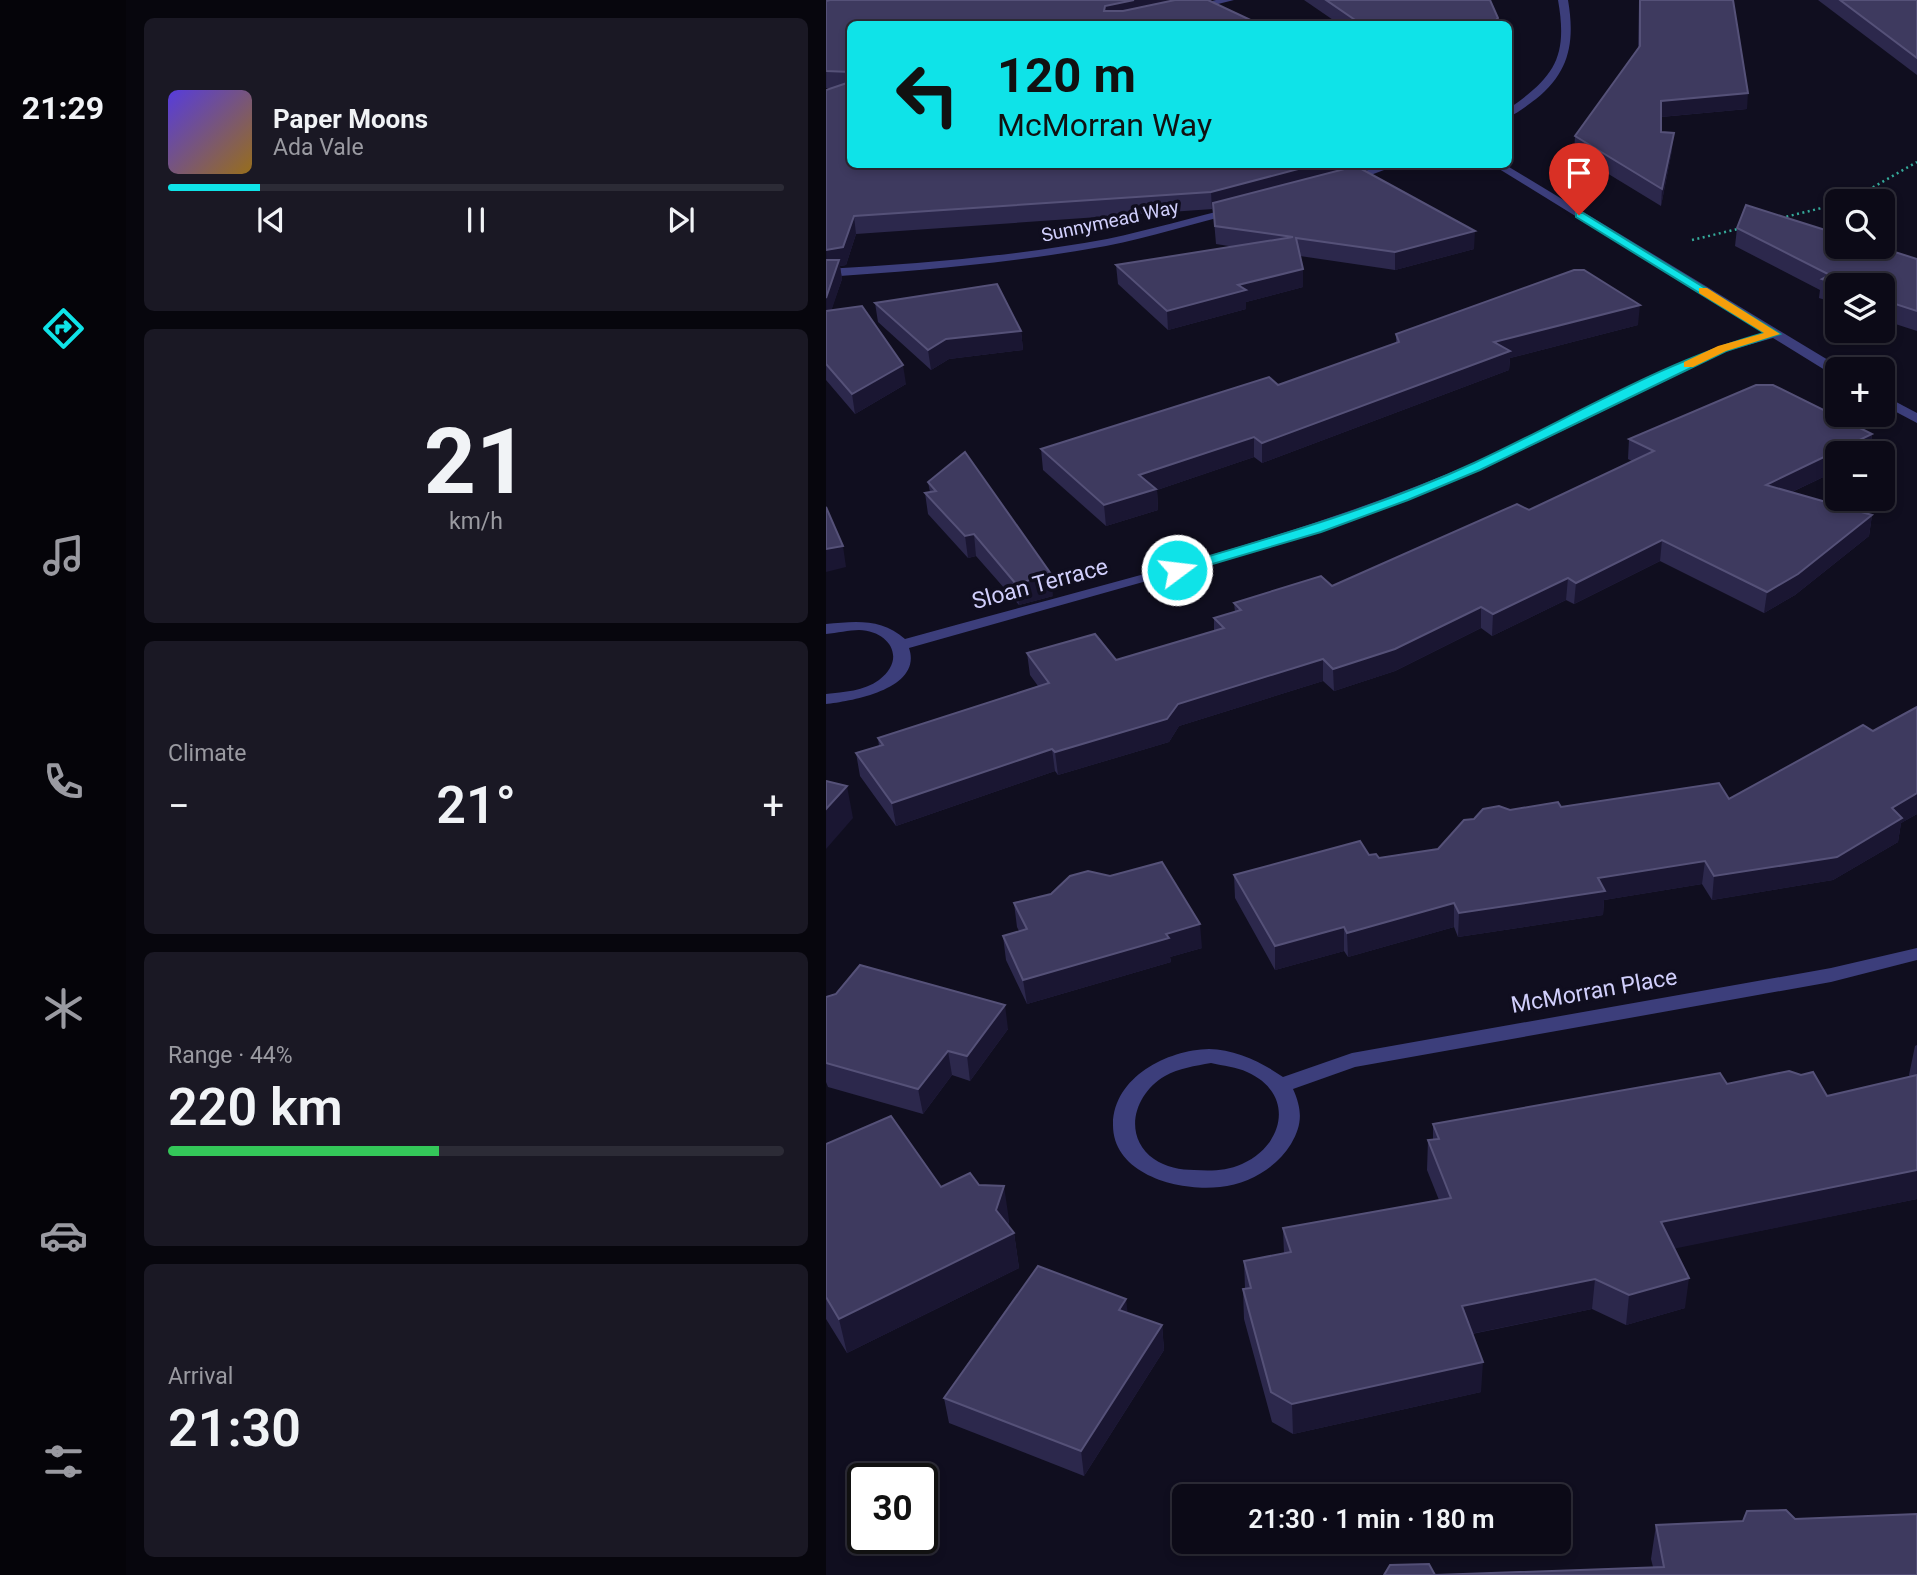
<!DOCTYPE html>
<html lang="en">
<head>
<meta charset="utf-8">
<style>
	body { margin:0; font-family:Roboto,sans-serif; background:#1a1824; color:#f1f3f6; height:100vh; display:flex; flex-direction:column; font-size:26px; white-space:nowrap }
	* { box-sizing:border-box; margin:0 }
	p { font-size:23px; color:#9a9aa1 }
	.icon { flex:none; width:38px; height:38px; fill:none; stroke:currentColor; stroke-width:2; stroke-linecap:round; stroke-linejoin:round }
	.map { position:relative; flex:1; overflow:hidden }
	.panel { display:flex; flex-direction:column; gap:18px; padding:18px; background:#07060d; width:700px }
	.panel>* { flex:none }
	.guide { position:absolute; left:21px; top:21px; width:665px; height:147px; border-radius:10px; box-shadow:0 4px 10px #0003,0 0 0 2px #2c2b36; background:#0fe3e8; color:#111; overflow:hidden }
	.buttons { position:absolute; left:999px; top:189px; display:grid; gap:14px }
	.buttons a { display:grid; place-items:center; width:70px; height:70px; border-radius:10px; background:#0c0a17; box-shadow:0 4px 10px #0003,0 0 0 2px #2c2b36; font-size:35px }
	.speed { position:absolute; left:21px; top:1463px; display:flex; gap:14px; font-size:35px; font-weight:700; text-align:center }
	.speed>* { display:grid; place-content:center; width:91px; height:91px; border-radius:50%; background:#0c0a17; box-shadow:0 4px 10px #0003,0 0 0 2px #2c2b36; line-height:1 }
	.speed .limit { border:4px solid #111; border-radius:10px; background:#fff; color:#111 }
	.pin { position:absolute; display:grid; place-items:center; width:60px; height:60px; color:#fff; margin:-72px -30px; border-radius:50% 50% 50% 0; rotate:-45deg; box-shadow:0 0 7px #0007 }
	.pin .icon { rotate:45deg }
	.me { position:absolute; width:77px; margin:-38px; rotate:75deg; stroke-linejoin:round; filter:drop-shadow(0 0 5px #0008) }
	.turn { display:flex; align-items:center; gap:24px; height:147px; padding:0 35px; font-size:32px }
	.turn .icon { width:91px; height:91px; stroke-width:2.5 }
	.turn b { display:block; font-size:49px; line-height:60px }
	.big { font-size:52px; font-weight:600; line-height:1.1 }
	.panel .tile { flex:1; display:flex; flex-direction:column; justify-content:center; gap:10px; min-width:0; padding:0 24px; border-radius:10px; background:#1a1824 }
	.panel .dial { align-items:center; gap:0 }
	.dial b { font-size:91px; line-height:1 }
	.song { display:flex; align-items:center; gap:21px }
	.cover { width:84px; height:84px; border-radius:10px; background:linear-gradient(135deg,hsl(250 70% 55%),hsl(40 70% 35%)) }
	.played { height:7px; border-radius:4px; background:linear-gradient(90deg,#0fe3e8 15%,#2c2b36 15%) }
	.keys { display:flex; justify-content:space-around; direction:ltr }
	.heat { display:flex; justify-content:space-between; align-items:center; font-size:38px; direction:ltr }
	.charge { height:10px; border-radius:5px; background:linear-gradient(90deg,#34c759 44%,#2c2b36 0) }
	.trip { position:absolute; left:346px; top:1484px; width:399px; height:70px; border-radius:10px; background:#0c0a17; box-shadow:0 4px 10px #0003,0 0 0 2px #2c2b36; font-weight:600; line-height:70px; text-align:center }
	main { display:flex; flex:1; min-height:0 }
	.tabs { display:flex; flex-direction:column; width:126px; justify-content:space-around; align-items:center; background:#050409; color:#9a9aa1 }
	.tabs .icon { width:49px; height:49px }
	.tabs .selected { color:#0fe3e8 }
	.tabs b { font-size:32px; color:#f1f3f6 }
	.map>svg:first-child { display:block }
</style>
</head>
<body>
<main>
<nav class="tabs">
<b>21:29</b>
<svg class="icon selected" aria-label="directions" viewBox="0 0 24 24"><path d="M12 3l9 9-9 9-9-9zM9 14v-3h6M13 9l2 2-2 2"/></svg>
<svg class="icon" aria-label="music" viewBox="0 0 24 24"><path d="M9 18V5l10-2v13"/><circle cx="6" cy="18" r="3"/><circle cx="16" cy="16" r="3"/></svg>
<svg class="icon" aria-label="phone" viewBox="0 0 24 24"><path d="M5 4h4l2 5-3 2q2 4 5 5l2-3 5 2v4C11 20 4 13 5 4z"/></svg>
<svg class="icon" aria-label="climate" viewBox="0 0 24 24"><path d="M12 3v18M4 7l16 10M4 17L20 7"/></svg>
<svg class="icon" aria-label="car" viewBox="0 0 24 24"><path d="M5 17H2v-5l4-1 3-4h7l3 4 3 1v5h-3M9 17h6M6 11h13"/><circle cx="7" cy="17" r="2"/><circle cx="17" cy="17" r="2"/></svg>
<svg class="icon" aria-label="filters" viewBox="0 0 24 24"><path d="M4 7h16M4 17h16"/><circle cx="9" cy="7" r="2"/><circle cx="15" cy="17" r="2"/></svg>
</nav>
<section class="panel">
<div class="tile">
<div class="song"><i class="cover"></i><div><b>Paper Moons</b><p>Ada Vale</p></div></div>
<div class="played"></div>
<div class="keys"><svg class="icon" aria-label="previous" viewBox="0 0 24 24"><path d="M18 5L8 12l10 7zM5 5v14"/></svg><svg class="icon" aria-label="pause" viewBox="0 0 24 24"><path d="M8 5v14M16 5v14"/></svg><svg class="icon" aria-label="next" viewBox="0 0 24 24"><path d="M6 5l10 7-10 7zM19 5v14"/></svg></div>
</div>
<div class="tile dial"><b>21</b><p>km/h</p></div>
<div class="tile"><p>Climate</p>
<div class="heat"><a>−</a><b class="big">21°</b><a>+</a></div>
</div>
<div class="tile"><p>Range · 44%</p><b class="big">220 km</b><div class="charge"></div></div>
<div class="tile"><p>Arrival</p><b class="big">21:30</b></div>
</section>
<div class="map">
<svg width="1091" height="1575" viewBox="0 0 1091 1575">
	<rect width="100%" height="100%" fill="#100e1f"/>
	<g fill="none" stroke-linecap="round" stroke-linejoin="round">
		<g stroke="#35aa9a" stroke-width="2.5" stroke-dasharray="2 3.5" stroke-linecap="butt">
			<path d="M1023,201L1091,162"/>
			<path d="M955,218L1012,204"/>
			<path d="M866,240L916,228"/>
		</g>
		<g fill="#3c3e7b" fill-rule="evenodd">
			<path d="M390,0H408L364,11L359,8Z"/>
			<path d="M732,0H742C749,41 744,72 710,99C702,105 692,113 682,117V109C729,77 742,57 732,0Z"/>
			<path d="M557,164H574L526,182L517,180Z"/>
			<path d="M665,164H678L1017,369H1012V376L1007,375L947,338L901,351L655,470L495,532L83,648C97,689 26,701 0,704V694C18,692 38,691 53,680C81,659 64,631 33,630C23,630 11,633 0,634V624C29,621 56,618 79,639C269,586 463,542 645,464C743,422 835,360 939,333Z"/>
			<path d="M410,207L416,210L414,212C369,223 325,237 280,246C187,263 94,271 0,277V269C94,264 188,256 281,239C324,230 367,217 410,207Z"/>
			<path d="M1057,395L1091,413V423L1057,405Z"/>
			<path d="M1091,948V960L1005,982L529,1067L467,1089C476,1109 477,1124 465,1144C450,1168 423,1184 394,1187C354,1192 286,1175 287,1124C288,1077 341,1050 383,1049C409,1049 437,1063 457,1077L526,1053L1005,968ZM385,1063C397,1066 411,1067 421,1072C469,1093 459,1145 416,1164C400,1171 385,1171 368,1170C355,1170 339,1167 328,1159C296,1136 308,1094 339,1076C353,1068 369,1066 385,1063Z"/>
		</g>
	</g>
	<g fill="#2c284c">
		<path d="M478,0H664L672,18L671,24H513Z"/>
		<path d="M813,0H907L921,109L835,117V132L846,150L835,206L748,153L749,136L812,48Z"/>
		<path d="M992,0H1091V75Z"/>
		<path d="M0,1L24,24V164H516V169L648,249L569,270L474,256L477,287L420,302V309L342,330L292,284L290,265L409,247L390,244L387,209L30,234L20,265L14,266L16,279L5,310L80,384L29,414L0,380V90L7,88H0Z"/>
		<path d="M911,228L1091,259V331L1057,320V285H1012V304L993,298L994,290L909,246Z"/>
		<path d="M49,303L195,331L197,350L123,359L105,370L52,322Z"/>
		<path d="M812,325L684,358L683,370L436,463L428,457L331,490L332,510L280,526L217,470L215,449L452,385L570,343V334Z"/>
		<path d="M1046,434L1044,453H1012V470L966,492L1046,515L1043,536L969,595L938,613L834,561L748,604L740,600L666,636L655,628L569,671L508,691L497,681L353,726L343,742L232,775L229,771L70,826L34,776L30,753L53,746L52,738L212,686L204,675L201,653L290,660L388,631V618L409,612L408,603L506,586L703,510L806,461L802,459L803,439Z"/>
		<path d="M102,482L227,596L193,605L150,556L142,558L102,514L99,493L104,492Z"/>
		<path d="M1091,707V814L1075,823L1072,842L1007,880L886,900L876,884L778,900L777,915L632,937L628,927L522,957L518,951L449,970L409,898L408,875L543,855L553,858L612,849L648,819L684,810L903,799L1047,731Z"/>
		<path d="M188,903L376,948L344,957L345,962L201,1004L180,960L177,936L193,931L191,927Z"/>
		<path d="M0,997L182,1029L144,1081L126,1075L97,1114L2,1087L0,1082Z"/>
		<path d="M1091,1045V1199L848,1248L859,1308L800,1325L766,1309L646,1334L655,1392L467,1434L446,1422L418,1319L417,1289L419,1288L418,1261L458,1254L457,1228L613,1200L601,1170L602,1140L607,1139V1124L901,1084L1001,1096L1084,1077L1083,1075L1089,1046Z"/>
		<path d="M0,1144L115,1187L153,1185L183,1220L182,1225L188,1233L193,1268L21,1353L0,1319Z"/>
		<path d="M302,1313L336,1325L338,1350L258,1476L123,1423L118,1398Z"/>
		<path d="M969,1519L1091,1575H609L827,1567L825,1559L830,1525Z"/>
	</g>
	<g fill="#1a1632">
		<path d="M308,0H360L280,21L278,11L279,6Z"/>
		<path d="M922,93L921,109L834,117L835,101Z"/>
		<path d="M848,133L846,150L835,206L836,189Z"/>
		<path d="M491,164H516V175L386,210L385,192Z"/>
		<path d="M28,216L30,234L20,265L14,266L16,279L0,327V250Z"/>
		<path d="M649,231L648,249L569,270V252Z"/>
		<path d="M477,269V287L420,302V309L342,330L341,311L412,285Z"/>
		<path d="M814,305L812,325L684,358L683,370L436,463V443L668,342Z"/>
		<path d="M195,331L197,350L123,359L105,370L102,350L120,339Z"/>
		<path d="M77,365L80,384L29,414L26,394Z"/>
		<path d="M1046,434L1044,453H1012V470L938,505L940,485Z"/>
		<path d="M428,437V457L331,490L332,510L280,526L278,505L313,475Z"/>
		<path d="M1046,515L1043,536L969,595L938,613L941,592Z"/>
		<path d="M148,534L150,556L142,558L139,536Z"/>
		<path d="M836,540L834,561L748,604L750,583Z"/>
		<path d="M17,546L20,567L0,572V549Z"/>
		<path d="M225,574L227,596L193,605L190,584Z"/>
		<path d="M742,578L740,600L666,636L667,614Z"/>
		<path d="M655,607V628L569,671L508,691L507,669Z"/>
		<path d="M497,659V681L353,726L343,742L232,775L229,752L352,704Z"/>
		<path d="M226,749L229,771L70,826L66,803Z"/>
		<path d="M21,786L27,818L0,849V809Z"/>
		<path d="M1091,793V814L1075,823L1072,842L1007,880L886,900L888,876L1066,808Z"/>
		<path d="M879,861L876,884L778,900L777,915L632,937L633,913L772,878Z"/>
		<path d="M628,903V927L522,957L521,933Z"/>
		<path d="M374,924L376,948L344,957L345,962L201,1004L197,980L340,934Z"/>
		<path d="M518,927V951L449,970V946Z"/>
		<path d="M179,1005L182,1029L144,1081L141,1056Z"/>
		<path d="M122,1051L126,1075L97,1114L92,1089Z"/>
		<path d="M1091,1170V1199L832,1252L835,1222Z"/>
		<path d="M178,1186L183,1220L178,1238L188,1233L193,1268L21,1353L13,1319L170,1210Z"/>
		<path d="M863,1278L859,1308L800,1325L803,1295Z"/>
		<path d="M769,1279L766,1309L635,1336L636,1306Z"/>
		<path d="M300,1299L303,1324L293,1310Z"/>
		<path d="M336,1325L338,1350L258,1476L255,1451Z"/>
		<path d="M657,1362L655,1392L467,1434L466,1404Z"/>
	</g>
	<g fill="#3e3a5f" stroke="#555178" stroke-width="2">
		<path d="M4,0H308L279,6L278,11H297L349,0H382L433,24H24V72L0,71V1Z"/>
		<path d="M500,0H664L672,18L666,24H535Z"/>
		<path d="M814,0H907L922,93L835,101V132L848,133L836,189L749,136L814,46Z"/>
		<path d="M1014,0H1091V58Z"/>
		<path d="M24,82V164H491L385,192L28,216L17,247L0,250V90Z"/>
		<path d="M530,166L649,231L569,252L470,238L477,269L412,285L420,290L341,311L290,265L467,237L389,226L387,203Z"/>
		<path d="M920,205L1012,234V247H1053L1091,259V311L1057,300V285H1013L996,279L1004,275L911,228Z"/>
		<path d="M0,260H13L0,298Z"/>
		<path d="M748,270H758L814,305L668,342L684,351L436,443L428,437L313,475L330,489L278,505L215,449L443,377L452,385L573,342L570,334Z"/>
		<path d="M171,284L195,331L120,339L102,350L49,303Z"/>
		<path d="M36,306L77,365L26,394L0,364V311Z"/>
		<path d="M930,385H947L1046,434L940,485L1046,515L972,574L941,592L836,540L750,583L742,578L667,614L655,607L569,649L507,669L497,659L352,704L341,719L229,752L226,749L66,803L30,753L57,745L52,738L223,683L201,653L269,634L290,660L398,628L388,618L415,610L408,603L495,576L506,586L691,504L703,510L828,451L803,439Z"/>
		<path d="M139,452L225,574L190,584L148,534L139,536L99,493L110,491L102,482Z"/>
		<path d="M0,507L17,546L0,549Z"/>
		<path d="M1091,707V793L1066,808L1076,818L1011,857L888,876L879,861L772,878L779,891L633,913L628,903L521,933L518,927L449,946L408,875L534,841L543,855L550,854L553,858L612,849L638,820L648,819L657,809L673,806L684,810L732,802L735,807L893,783L903,799L1037,725L1047,731Z"/>
		<path d="M0,781L21,786L0,809Z"/>
		<path d="M336,862L374,924L340,934L343,938L197,980L177,936L201,929L188,903L225,894L244,876L262,871L284,876Z"/>
		<path d="M34,965L179,1005L141,1056L122,1051L92,1089L0,1063V997L10,994Z"/>
		<path d="M963,1071L975,1075L987,1072L1001,1096L1091,1075V1170L835,1222L863,1278L803,1295L769,1279L636,1306L657,1362L466,1404L445,1392L417,1289L425,1288L418,1261L465,1252L457,1228L625,1198L602,1140L613,1139L607,1124L894,1073L901,1084Z"/>
		<path d="M65,1116L115,1187L144,1173L153,1185L178,1186L170,1210L188,1233L13,1319L0,1297V1144Z"/>
		<path d="M212,1266L300,1299L293,1310L336,1325L255,1451L118,1398Z"/>
		<path d="M960,1510L969,1519L1091,1514V1575H558L564,1565L603,1564L609,1575L838,1567L830,1525L917,1521L921,1511Z"/>
	</g>
	<path fill="#0fe3e8" stroke="#0a9497" stroke-width="2" d="M750,213H757L954,334L900,351L654,470L582,500L495,532L356,573H346V567C448,537 551,508 648,463C743,419 837,361 938,333L750,217Z"/>
	<path fill="#f59e0b" d="M873,288H881L954,334L900,351L867,367H858V362L892,346L938,333L873,293Z"/>
	<g text-anchor="middle" dominant-baseline="central" stroke-width="7" stroke-linejoin="round" paint-order="stroke">
		<g font-size="19" fill="#d1cffc" stroke="#100e1f">
			<text transform="translate(284 221) rotate(-12)">Sunnymead Way</text>
		</g>
		<g font-size="23" fill="#d1cffc" stroke="#100e1f">
			<text transform="translate(214 584) rotate(-15)">Sloan Terrace</text>
			<text transform="translate(768 991) rotate(-10)">McMorran Place</text>
		</g>
	</g>
</svg>
<div class="buttons">
<a><svg class="icon" aria-label="search" viewBox="0 0 24 24"><circle cx="10" cy="10" r="6"/><path d="M15 15l6 6"/></svg></a>
<a><svg class="icon" aria-label="layers" viewBox="0 0 24 24"><path d="M12 4l9 5-9 5-9-5zM3 14l9 5 9-5"/></svg></a>
<a>+</a>
<a>−</a>
</div>
<div class="speed"><div class="limit">30</div></div>
<div class="pin" style="left:753px;top:215px;background:#d93025"><svg class="icon" aria-label="arrive" viewBox="0 0 24 24"><path d="M6 21V4h12l-3 4 3 4H6"/></svg></div>
<svg class="me" style="left:351px;top:570px" viewBox="-20 -20 40 40"><circle r="17" fill="#0fe3e8" stroke="#fff" stroke-width="3"/><path d="M0-11L8 9 0 5-8 9z" fill="#fff"/></svg>
<div class="trip">21:30 · 1 min · 180 m</div>
<div class="guide">
<div class="turn"><svg class="icon" aria-label="left" viewBox="0 0 24 24"><path d="M17 20v-9H6M10 6l-5 5 5 5"/></svg><div><b>120 m</b>McMorran Way</div></div>
</div>
</div>
</main>
</body>
</html>
